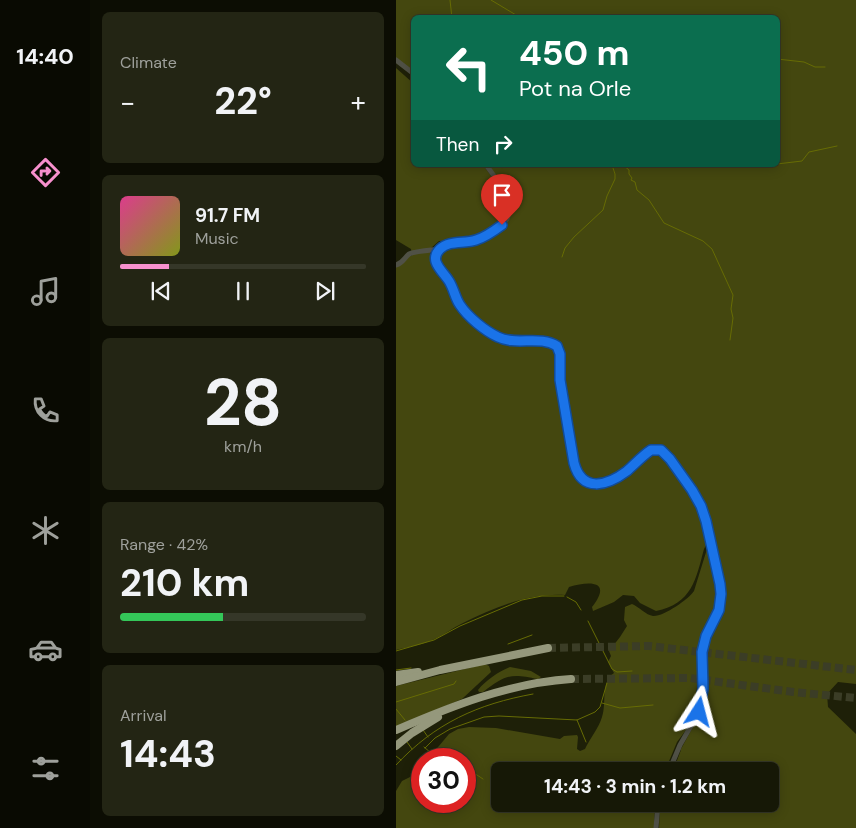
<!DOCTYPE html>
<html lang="en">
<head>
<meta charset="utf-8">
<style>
	body { margin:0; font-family:"DM Sans",sans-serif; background:#232514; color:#f1f3f6; height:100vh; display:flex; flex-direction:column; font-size:19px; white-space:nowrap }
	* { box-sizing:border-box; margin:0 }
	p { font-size:16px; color:#9ea09b }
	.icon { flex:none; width:28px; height:28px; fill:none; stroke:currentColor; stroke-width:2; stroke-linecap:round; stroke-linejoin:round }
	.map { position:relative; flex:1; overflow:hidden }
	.sheet { display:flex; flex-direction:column; gap:12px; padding:12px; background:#0c0d03; width:306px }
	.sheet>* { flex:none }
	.top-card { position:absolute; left:15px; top:15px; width:369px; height:152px; border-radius:8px; box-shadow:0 2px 12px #0003,0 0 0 1px #353728; background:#0b6e4f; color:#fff; overflow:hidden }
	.speed { position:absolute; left:15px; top:748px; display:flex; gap:10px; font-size:25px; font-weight:700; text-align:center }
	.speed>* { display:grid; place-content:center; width:65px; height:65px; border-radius:50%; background:#161806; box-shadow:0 2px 12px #0003,0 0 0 1px #353728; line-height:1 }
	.speed .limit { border:8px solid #d22; background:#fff; color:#111 }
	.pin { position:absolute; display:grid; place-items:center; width:42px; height:42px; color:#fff; margin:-51px -21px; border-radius:50% 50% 50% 0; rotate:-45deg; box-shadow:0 0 5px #0007 }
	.pin .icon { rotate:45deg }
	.me { position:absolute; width:55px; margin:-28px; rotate:9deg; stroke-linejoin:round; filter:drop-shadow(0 0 4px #0008) }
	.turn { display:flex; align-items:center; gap:18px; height:105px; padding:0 25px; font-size:22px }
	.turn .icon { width:65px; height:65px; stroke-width:2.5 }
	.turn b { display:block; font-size:35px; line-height:42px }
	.then { display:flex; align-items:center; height:48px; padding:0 25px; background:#0003; gap:10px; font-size:19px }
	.big { font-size:38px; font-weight:700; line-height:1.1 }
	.sheet .card { flex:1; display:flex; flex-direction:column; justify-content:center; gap:8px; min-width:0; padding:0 18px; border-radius:8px; background:#232514 }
	.sheet .dial { align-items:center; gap:0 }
	.dial b { font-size:65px; line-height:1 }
	.song { display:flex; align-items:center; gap:15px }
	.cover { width:60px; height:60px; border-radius:8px; background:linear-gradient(135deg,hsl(330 70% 55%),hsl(70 70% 35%)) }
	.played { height:5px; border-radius:2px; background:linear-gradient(90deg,#f790cd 20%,#353728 20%) }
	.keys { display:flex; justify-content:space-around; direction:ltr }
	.heat { display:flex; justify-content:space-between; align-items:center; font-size:28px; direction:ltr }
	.charge { height:8px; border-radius:4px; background:linear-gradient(90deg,#34c759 42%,#353728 0) }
	.trip { position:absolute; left:95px; top:762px; width:288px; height:50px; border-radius:8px; background:#161806; box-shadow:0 2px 12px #0003,0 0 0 1px #353728; font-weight:700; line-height:50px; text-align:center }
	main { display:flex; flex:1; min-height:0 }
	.dock { display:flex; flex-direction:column; width:90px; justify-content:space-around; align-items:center; background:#090a02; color:#9ea09b }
	.dock .icon { width:35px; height:35px }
	.dock .active { color:#f790cd }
	.dock b { font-size:22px; color:#f1f3f6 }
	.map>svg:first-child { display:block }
</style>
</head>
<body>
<main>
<nav class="dock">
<b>14:40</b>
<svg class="icon active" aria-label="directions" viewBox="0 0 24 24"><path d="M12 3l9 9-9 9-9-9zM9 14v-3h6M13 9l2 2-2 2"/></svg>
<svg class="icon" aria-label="music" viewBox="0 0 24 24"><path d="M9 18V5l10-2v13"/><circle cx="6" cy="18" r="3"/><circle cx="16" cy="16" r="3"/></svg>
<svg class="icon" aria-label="phone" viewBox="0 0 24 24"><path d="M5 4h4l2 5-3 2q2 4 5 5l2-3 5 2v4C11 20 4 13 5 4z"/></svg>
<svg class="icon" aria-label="climate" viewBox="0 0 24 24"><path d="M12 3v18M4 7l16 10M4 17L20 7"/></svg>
<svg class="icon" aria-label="car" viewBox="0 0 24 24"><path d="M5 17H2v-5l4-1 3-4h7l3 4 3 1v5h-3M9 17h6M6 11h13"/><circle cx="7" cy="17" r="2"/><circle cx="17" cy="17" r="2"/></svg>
<svg class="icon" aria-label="filters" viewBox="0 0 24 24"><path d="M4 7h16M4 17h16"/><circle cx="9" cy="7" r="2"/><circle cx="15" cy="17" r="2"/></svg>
</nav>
<section class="sheet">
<div class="card"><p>Climate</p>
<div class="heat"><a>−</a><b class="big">22°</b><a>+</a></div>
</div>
<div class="card">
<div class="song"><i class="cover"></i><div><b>91.7 FM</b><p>Music</p></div></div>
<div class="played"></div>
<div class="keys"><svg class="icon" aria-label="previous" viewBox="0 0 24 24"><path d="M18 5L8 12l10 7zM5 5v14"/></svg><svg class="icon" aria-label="pause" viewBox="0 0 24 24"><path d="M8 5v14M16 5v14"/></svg><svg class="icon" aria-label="next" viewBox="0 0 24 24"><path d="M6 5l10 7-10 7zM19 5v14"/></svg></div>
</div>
<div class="card dial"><b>28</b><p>km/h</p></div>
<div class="card"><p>Range · 42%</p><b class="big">210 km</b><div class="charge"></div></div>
<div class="card"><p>Arrival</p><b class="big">14:43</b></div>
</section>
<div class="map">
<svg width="460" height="828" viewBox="0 0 460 828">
	<rect width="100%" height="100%" fill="#1e2008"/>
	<g fill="#44470f">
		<path d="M0,0H460V684L442,682L431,694L432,707L460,734V828H263L264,804H374V771H277L285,750V749L297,727L306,696L308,648L314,633L311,630L305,643L299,710L293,726L281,742L269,771H104V804H259L258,828H0V791L6,781L18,775L26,766V801H69V759H32L53,734L62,729L73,727L100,728L164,739L168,736L181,735L182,737L181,749L184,751L189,749C194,738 203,728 206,717C211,703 204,682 218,673L212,662L215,656L213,651L224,637L231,626L228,620L229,607L236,604C243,607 250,615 257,616C267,617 293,599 298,591L311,549L313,547L316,558L319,544L310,514L299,490L267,449C262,448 257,447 252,450C244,454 238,463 231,469C227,472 222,474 217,476C198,484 187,486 180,464L166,383L164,346L153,340L110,338L99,335L73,312L64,301L58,285L40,258L45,250L50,246L91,238L115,212L92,165H381V18H18L17,72L0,58Z"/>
		<path d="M0,68L17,83L18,165H87C97,179 117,201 108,219L82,238L50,243L49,241H43L34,249V261L51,279L65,311L98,338L110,341L153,344L159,347C163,357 161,370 162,381C164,400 174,468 185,481C189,487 199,486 206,484C214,482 224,478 231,474C242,466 248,456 261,451L267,453L295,491L305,512L310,530L309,536L311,543L308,549C300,579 296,604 260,611L244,603L238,596L227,595L218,602L197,611L196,607C217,580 193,581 173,587L169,595C131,593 98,608 65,624C57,628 49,634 41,638C29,644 13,647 0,650V266L12,256H16L15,249L0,240Z"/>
		<path d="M89,664L93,666L95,672L66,699L0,727V686Z"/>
		<path d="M114,667L135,671L145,677L142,679C114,673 109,675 87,692H83L82,690C90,680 102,672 114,667Z"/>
	</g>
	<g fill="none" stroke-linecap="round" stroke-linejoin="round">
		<g stroke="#676c04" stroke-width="1">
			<path d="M54,0L56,18"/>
			<path d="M95,0L125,18"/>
			<path d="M381,59L408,62L419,67H429"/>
			<path d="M381,164L406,161L413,152L441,146"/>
			<path d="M227,165L233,170V174L236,178L235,180L239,182L241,190L253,200L268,223L307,241L316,249L337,295L335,309L337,318L334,340"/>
			<path d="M166,257L169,248L178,237L207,210L211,196L219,179V174L216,165"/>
			<path d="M171,597L180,602L185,610"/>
			<path d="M192,621L216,669L221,672L236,671"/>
			<path d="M112,644L136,635"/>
			<path d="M0,651L38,640L64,626L126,600L146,596H168"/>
			<path d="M0,670L15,668"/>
			<path d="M0,702L58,684L60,681"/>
			<path d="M206,703L224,708L257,705"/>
			<path d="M0,709L9,720"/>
			<path d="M181,720L190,742"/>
			<path d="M27,730L32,737"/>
			<path d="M11,742L16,749"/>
			<path d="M28,747L35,753L50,759"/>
			<path d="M29,748L39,738L54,729L88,717L103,716L181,720L199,712L204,707L211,683"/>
			<path d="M0,756L5,760"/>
			<path d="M0,765C39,723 82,704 137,694"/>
			<path d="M69,767L87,779"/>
		</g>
		<g stroke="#3b3d26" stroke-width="8" stroke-dasharray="8 4" stroke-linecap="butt">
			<path d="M152,648L253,646L460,670"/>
			<path d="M175,679L294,678L397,692L460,698"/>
		</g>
		<g stroke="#505146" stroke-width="5">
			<path d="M0,60L18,74"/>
			<path d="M90,165C99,177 120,203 111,219C108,223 104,226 100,229C92,235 85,239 76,241C64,244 49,240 41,252C39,256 38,259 40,263C42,269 49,275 53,281C58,289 59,298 64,305C73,318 97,338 113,340C128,343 147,337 161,346L164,354V380L178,463L179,470L186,480L197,483H205L227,473L255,450H265L274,459L296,490L305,506L310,521L325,594L321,616L307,644L306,660L307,689L303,712L284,745L273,771"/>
			<path d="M0,265C7,263 8,258 13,254C19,251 36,250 44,249"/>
			<path d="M260,828L262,804"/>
		</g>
		<g stroke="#95987c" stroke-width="8">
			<path d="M0,675L22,672"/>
			<path d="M0,682L44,670L152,648"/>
			<path d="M0,730C56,706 113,683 175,679"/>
			<path d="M0,746L16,733L42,717"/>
		</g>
	</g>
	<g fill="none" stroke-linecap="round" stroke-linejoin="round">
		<g stroke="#114b97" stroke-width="12">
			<path id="route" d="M106,225C98,231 90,237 80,240C68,244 53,240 44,249C32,261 47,271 53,281C58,289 59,298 64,305C72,317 89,331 102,337C120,346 144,335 161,346L164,354V380L178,463C186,493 211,486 231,471C239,464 246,456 255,450H265L274,459L296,490L305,506L310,521L324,584L325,594L323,610L310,636L306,652L307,689L303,712"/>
		</g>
		<use href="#route" stroke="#1a73e8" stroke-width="9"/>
	</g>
</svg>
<div class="speed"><div class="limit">30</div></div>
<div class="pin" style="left:106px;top:225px;background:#d93025"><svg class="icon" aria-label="arrive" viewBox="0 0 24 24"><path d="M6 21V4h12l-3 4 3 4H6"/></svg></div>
<svg class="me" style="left:303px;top:712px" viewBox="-20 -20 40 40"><path d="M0-17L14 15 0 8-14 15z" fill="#1a73e8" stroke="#fff" stroke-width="4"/></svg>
<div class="trip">14:43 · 3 min · 1.2 km</div>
<div class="top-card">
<div class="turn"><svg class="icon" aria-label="left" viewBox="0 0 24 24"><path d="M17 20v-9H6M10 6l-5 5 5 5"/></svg><div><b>450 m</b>Pot na Orle</div></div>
<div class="then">Then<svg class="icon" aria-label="right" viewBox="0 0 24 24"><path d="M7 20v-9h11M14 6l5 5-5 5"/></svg></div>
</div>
</div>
</main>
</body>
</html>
